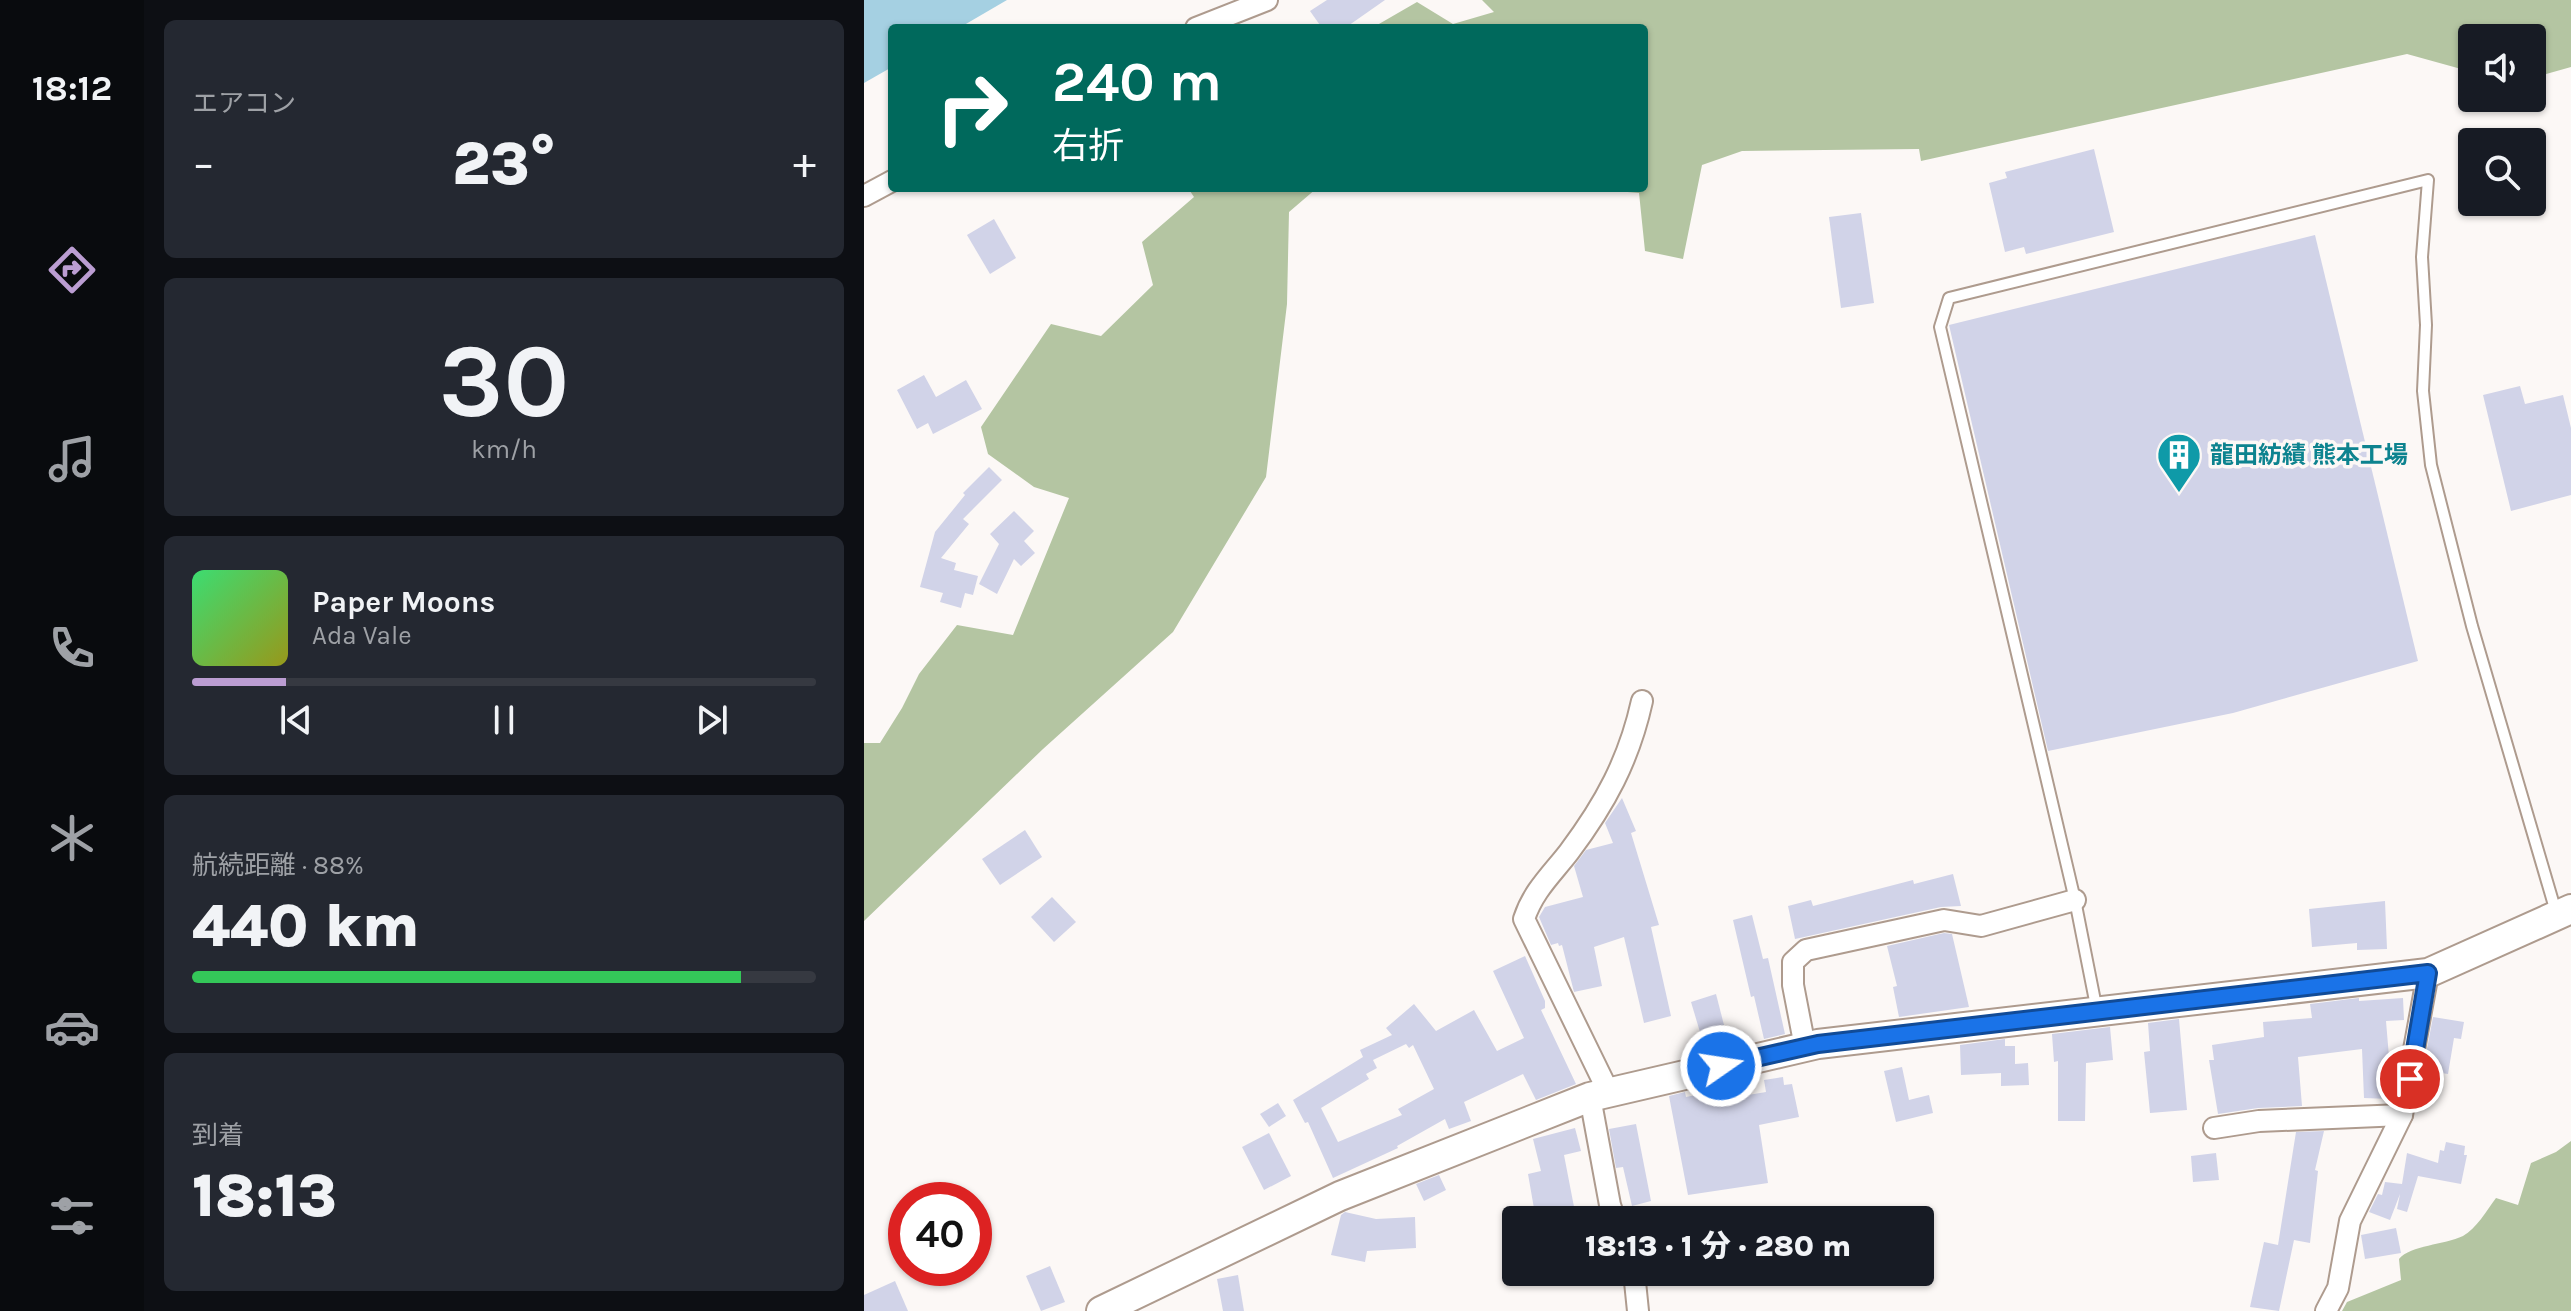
<!DOCTYPE html>
<html lang="ja">
<head>
<meta charset="utf-8">
<style>
	body { margin:0; font-family:Karla,"Noto Sans JP",sans-serif; background:#242831; color:#f1f3f6; height:100vh; display:flex; flex-direction:column; font-size:30px; white-space:nowrap }
	* { box-sizing:border-box; margin:0 }
	p { font-size:26px; color:#9ea1a6 }
	.icon { flex:none; width:44px; height:44px; fill:none; stroke:currentColor; stroke-width:2; stroke-linecap:round; stroke-linejoin:round }
	.map { position:relative; flex:1; overflow:hidden }
	.side { display:flex; flex-direction:column; gap:20px; padding:20px; background:#0d0f14; width:720px }
	.side>* { flex:none }
	.hud { position:absolute; left:24px; top:24px; width:760px; height:168px; border-radius:8px; box-shadow:0 2px 6px #0004; background:#00695c; color:#fff; overflow:hidden }
	.buttons { position:absolute; left:1594px; top:24px; display:grid; gap:16px }
	.buttons a { display:grid; place-items:center; width:88px; height:88px; border-radius:8px; background:#171b24; box-shadow:0 2px 6px #0004; font-size:40px }
	.speed { position:absolute; left:24px; top:1182px; display:flex; gap:16px; font-size:40px; font-weight:700; text-align:center }
	.speed>* { display:grid; place-content:center; width:104px; height:104px; border-radius:50%; background:#171b24; box-shadow:0 2px 6px #0004; line-height:1 }
	.speed .limit { border:12px solid #d22; background:#fff; color:#111 }
	.pin { position:absolute; display:grid; place-items:center; width:68px; height:68px; color:#fff; margin:-34px; border:4px solid #fff; border-radius:50%; box-shadow:0 2px 8px #0007 }
	.me { position:absolute; width:88px; margin:-44px; rotate:77deg; stroke-linejoin:round; filter:drop-shadow(0 0 6px #0008) }
	.turn { display:flex; align-items:center; gap:28px; height:168px; padding:0 32px; font-size:36px }
	.turn .icon { width:104px; height:104px; stroke-width:2.5 }
	.turn b { display:block; font-size:56px; line-height:68px }
	.big { font-size:60px; font-weight:800; line-height:1.1 }
	.side .card { flex:1; display:flex; flex-direction:column; justify-content:center; gap:12px; min-width:0; padding:0 28px; border-radius:12px; background:#242831 }
	.side .dial { align-items:center; gap:0 }
	.dial b { font-size:104px; line-height:1 }
	.song { display:flex; align-items:center; gap:24px }
	.cover { width:96px; height:96px; border-radius:12px; background:linear-gradient(135deg,hsl(140 70% 55%),hsl(60 70% 35%)) }
	.played { height:8px; border-radius:4px; background:linear-gradient(90deg,#bb9dd2 15%,#363941 15%) }
	.keys { display:flex; justify-content:space-around; direction:ltr }
	.heat { display:flex; justify-content:space-between; align-items:center; font-size:44px; direction:ltr }
	.charge { height:12px; border-radius:6px; background:linear-gradient(90deg,#34c759 88%,#363941 0) }
	.trip { position:absolute; left:638px; top:1206px; width:432px; height:80px; border-radius:8px; background:#171b24; box-shadow:0 2px 6px #0004; font-weight:800; line-height:80px; text-align:center }
	main { display:flex; flex:1; min-height:0 }
	.menu { display:flex; flex-direction:column; width:144px; justify-content:space-around; align-items:center; background:#090b0e; color:#9ea1a6 }
	.menu .icon { width:56px; height:56px }
	.menu .current { color:#bb9dd2 }
	.menu b { font-size:36px; color:#f1f3f6 }
	.map>svg:first-child { display:block }
</style>
</head>
<body>
<main>
<nav class="menu">
<b>18:12</b>
<svg class="icon current" aria-label="directions" viewBox="0 0 24 24"><path d="M12 3l9 9-9 9-9-9zM9 14v-3h6M13 9l2 2-2 2"/></svg>
<svg class="icon" aria-label="music" viewBox="0 0 24 24"><path d="M9 18V5l10-2v13"/><circle cx="6" cy="18" r="3"/><circle cx="16" cy="16" r="3"/></svg>
<svg class="icon" aria-label="phone" viewBox="0 0 24 24"><path d="M5 4h4l2 5-3 2q2 4 5 5l2-3 5 2v4C11 20 4 13 5 4z"/></svg>
<svg class="icon" aria-label="climate" viewBox="0 0 24 24"><path d="M12 3v18M4 7l16 10M4 17L20 7"/></svg>
<svg class="icon" aria-label="car" viewBox="0 0 24 24"><path d="M5 17H2v-5l4-1 3-4h7l3 4 3 1v5h-3M9 17h6M6 11h13"/><circle cx="7" cy="17" r="2"/><circle cx="17" cy="17" r="2"/></svg>
<svg class="icon" aria-label="filters" viewBox="0 0 24 24"><path d="M4 7h16M4 17h16"/><circle cx="9" cy="7" r="2"/><circle cx="15" cy="17" r="2"/></svg>
</nav>
<section class="side">
<div class="card"><p>エアコン</p>
<div class="heat"><a>−</a><b class="big">23°</b><a>+</a></div>
</div>
<div class="card dial"><b>30</b><p>km/h</p></div>
<div class="card">
<div class="song"><i class="cover"></i><div><b>Paper Moons</b><p>Ada Vale</p></div></div>
<div class="played"></div>
<div class="keys"><svg class="icon" aria-label="previous" viewBox="0 0 24 24"><path d="M18 5L8 12l10 7zM5 5v14"/></svg><svg class="icon" aria-label="pause" viewBox="0 0 24 24"><path d="M8 5v14M16 5v14"/></svg><svg class="icon" aria-label="next" viewBox="0 0 24 24"><path d="M6 5l10 7-10 7zM19 5v14"/></svg></div>
</div>
<div class="card"><p>航続距離 · 88%</p><b class="big">440 km</b><div class="charge"></div></div>
<div class="card"><p>到着</p><b class="big">18:13</b></div>
</section>
<div class="map">
<svg width="1707" height="1311" viewBox="0 0 1707 1311">
	<rect width="100%" height="100%" fill="#fcf8f6"/>
	<g fill="#b4c5a2">
		<path d="M618,0H1707V67L1668,78V38H1608V72L1543,54L1057,161L1055,149L878,151L838,165L819,259L781,251L775,193L717,188H780V28H508L553,2L589,24L630,12Z"/>
		<path d="M324,188H453L425,212L423,304L402,477L309,632L179,749L0,921V743H16L38,708L55,674L93,625L149,635L205,498L170,487L124,454L117,427L187,324L237,336L289,285L278,242L330,197Z"/>
		<path d="M1707,1141V1311H1478L1483,1302L1537,1280L1535,1259C1547,1245 1580,1245 1599,1236C1612,1229 1623,1210 1632,1198L1654,1205L1667,1163L1692,1152Z"/>
	</g>
	<path fill="#a5d0e2" d="M0,0H143L95,28H28V67L0,83Z"/>
	<g fill="#d1d3e8" fill-rule="evenodd">
		<path d="M463,0H521L481,28H458L446,11Z"/>
		<path d="M1230,149L1250,232L1162,254L1160,247L1141,252L1125,183L1143,178L1141,172Z"/>
		<path d="M997,213L1010,303L977,308L965,217Z"/>
		<path d="M130,219L152,258L126,274L103,235Z"/>
		<path d="M1451,235L1554,661L1369,713L1184,751L1085,325Z"/>
		<path d="M60,375L72,397L102,380L118,409L69,434L64,423L53,429L33,390Z"/>
		<path d="M1656,386L1661,404L1699,395L1707,428V495L1647,511L1619,395Z"/>
		<path d="M125,467L138,480L99,519L105,524L77,558L92,563L90,570L114,576L109,595L101,593L97,608L76,602L79,593L56,587L71,532L101,495L99,493Z"/>
		<path d="M150,511L170,531L160,541L171,553L157,566L150,559L133,594L115,584L135,544L126,534Z"/>
		<path d="M758,798L772,831L767,833L795,925L787,927L807,1016L780,1023L760,937L730,947L738,986L710,992L698,945L695,946L694,943L687,945L675,917L681,907L719,897L710,866L722,850L749,843L741,823Z"/>
		<path d="M161,830L178,857L136,885L118,859Z"/>
		<path d="M1089,874L1097,906L1077,907L931,939L924,906L947,900L949,906L1049,880L1050,884Z"/>
		<path d="M188,897L212,922L190,942L167,917Z"/>
		<path d="M1521,901L1523,949L1493,950V943L1448,947L1445,909Z"/>
		<path d="M888,915L899,959L904,958L921,1034L900,1039L890,996L887,997L869,920Z"/>
		<path d="M1080,933L1088,934L1105,1007L1035,1017L1029,987L1033,986L1023,946Z"/>
		<path d="M661,956L681,1001V1008L677,1010L712,1084L672,1100L659,1074L600,1102L607,1121L585,1129L581,1119L533,1146L534,1148L469,1178L444,1122L441,1123L429,1100L499,1057L496,1050L528,1035L522,1028L550,1004L572,1031L610,1010L633,1051L660,1038L629,971ZM542,1044L545,1048L549,1045L570,1089L534,1109L538,1115L474,1142L457,1108L505,1079L502,1074L513,1068L509,1060Z"/>
		<path d="M852,994L860,1025L836,1032L827,1002Z"/>
		<path d="M1495,998V1001L1539,998L1540,1020L1522,1021L1526,1069L1525,1099L1500,1098L1498,1049L1434,1057L1438,1106L1394,1108L1354,1114L1345,1060H1350L1348,1045L1400,1037L1399,1022L1448,1018L1446,1004Z"/>
		<path d="M1569,1017L1600,1022L1597,1039L1590,1038L1584,1074L1559,1070Z"/>
		<path d="M1315,1019L1323,1110L1286,1113L1280,1052L1286,1051L1284,1023Z"/>
		<path d="M1246,1027L1249,1060L1222,1063L1221,1121H1194V1061L1190,1062L1188,1034Z"/>
		<path d="M1141,1039V1046H1151V1064L1164,1063L1165,1085L1137,1086V1073L1097,1075L1096,1045Z"/>
		<path d="M1038,1067L1045,1100L1065,1095L1069,1113L1032,1122L1020,1071Z"/>
		<path d="M919,1077L920,1085L928,1084L935,1117L895,1125L904,1183L824,1195L805,1096L821,1092L822,1097L870,1087L872,1097L902,1092L900,1080Z"/>
		<path d="M414,1103L422,1116L405,1127L396,1114Z"/>
		<path d="M772,1124L787,1201L768,1206L759,1167L752,1168L745,1129Z"/>
		<path d="M711,1128L717,1151L700,1155L711,1212L692,1216L693,1220H672L664,1174L677,1171L669,1139Z"/>
		<path d="M1460,1131L1451,1170L1454,1171L1446,1243L1430,1240L1415,1311L1386,1307L1400,1242L1414,1245L1432,1132Z"/>
		<path d="M405,1133L427,1176L400,1190L378,1147Z"/>
		<path d="M1582,1142L1601,1146L1600,1155H1603L1597,1184L1554,1176L1543,1212L1533,1209L1536,1194L1526,1220L1505,1212L1514,1194L1518,1195L1521,1182L1538,1184L1543,1153L1574,1163L1576,1150L1580,1151Z"/>
		<path d="M1352,1153L1355,1180L1329,1182L1327,1156Z"/>
		<path d="M575,1175L582,1190L560,1201L552,1184Z"/>
		<path d="M481,1212L512,1219L551,1217L552,1248L503,1251L501,1262L467,1255L477,1215Z"/>
		<path d="M1532,1228L1537,1253L1501,1259L1497,1235Z"/>
		<path d="M186,1266L201,1302L177,1311L162,1276Z"/>
		<path d="M374,1275L380,1311H359L353,1279Z"/>
		<path d="M31,1281L44,1311H0V1295Z"/>
	</g>
	<g fill="none" stroke-linecap="round" stroke-linejoin="round">
		<g stroke="#ae9b8e" stroke-width="14">
			<path id="lane" d="M1233,1011L1211,900L1076,327L1085,298L1564,180L1558,257L1562,325L1559,391L1567,465L1608,626L1692,912"/>
		</g>
		<g stroke="#ae9b8e" stroke-width="24">
			<g id="street">
				<path d="M332,28L403,0"/>
				<path d="M0,196L28,181"/>
				<path d="M941,1047L929,985V962L942,950L1080,920L1117,926L1211,900"/>
				<path d="M745,1093L660,919C669,891 688,874 705,852C741,804 765,760 778,701"/>
				<path d="M726,1097L746,1205L751,1220"/>
				<path d="M1350,1128L1395,1121L1538,1115"/>
				<path d="M770,1272L774,1311"/>
				<path d="M1462,1311L1474,1288L1486,1221L1538,1115L1564,973"/>
			</g>
		</g>
		<g stroke="#ae9b8e" stroke-width="32">
			<path id="secondary" d="M237,1311L476,1196L726,1097L954,1044L1564,973L1707,909"/>
		</g>
		<use href="#lane" stroke="#fff" stroke-width="10"/>
		<use href="#street" stroke="#fff" stroke-width="20"/>
		<use href="#secondary" stroke="#fff" stroke-width="28"/>
	</g>
	<g fill="none" stroke-linecap="round" stroke-linejoin="round">
		<g stroke="#114b97" stroke-width="20">
			<path id="route" d="M857,1066L954,1044L1564,973L1546,1079"/>
		</g>
		<use href="#route" stroke="#1a73e8" stroke-width="14"/>
	</g>
	<defs>
		<g id="building-pin" transform="scale(2.3)"><path d="M0 17L-7.5 6A9.5 9.5 0 1 1 7.5 6Z" fill="#0f9aa8" stroke="#fcf8f6"/><path d="M-4-6H4V6H1V3H-1V6H-4ZM-2.5-4.3h1.7v1.8h-1.7ZM.8-4.3h1.7v1.8H.8ZM-2.5-1h1.7V.8h-1.7ZM.8-1h1.7V.8H.8Z" fill="#fff"/></g>
	</defs>
	<g fill-rule="evenodd">
		<use href="#building-pin" x="1315" y="455"/>
	</g>
	<g text-anchor="middle" dominant-baseline="central" stroke-width="7" stroke-linejoin="round" paint-order="stroke">
		<g font-size="24" font-weight="bold" fill="#0d838f" stroke="#fcf8f6" text-anchor="start">
			<text x="1346" y="455">龍田紡績 熊本工場</text>
		</g>
	</g>
</svg>
<div class="buttons">
<a><svg class="icon" aria-label="sound" viewBox="0 0 24 24"><path d="M4 9h4l5-4v14l-5-4H4zM17 9q2 3 0 6"/></svg></a>
<a><svg class="icon" aria-label="search" viewBox="0 0 24 24"><circle cx="10" cy="10" r="6"/><path d="M15 15l6 6"/></svg></a>
</div>
<div class="speed"><div class="limit">40</div></div>
<div class="pin" style="left:1546px;top:1079px;background:#d93025"><svg class="icon" aria-label="arrive" viewBox="0 0 24 24"><path d="M6 21V4h12l-3 4 3 4H6"/></svg></div>
<svg class="me" style="left:857px;top:1066px" viewBox="-20 -20 40 40"><circle r="17" fill="#1a73e8" stroke="#fff" stroke-width="3"/><path d="M0-11L8 9 0 5-8 9z" fill="#fff"/></svg>
<div class="trip">18:13 · 1 分 · 280 m</div>
<div class="hud">
<div class="turn"><svg class="icon" aria-label="right" viewBox="0 0 24 24"><path d="M7 20v-9h11M14 6l5 5-5 5"/></svg><div><b>240 m</b>右折</div></div>
</div>
</div>
</main>
</body>
</html>
